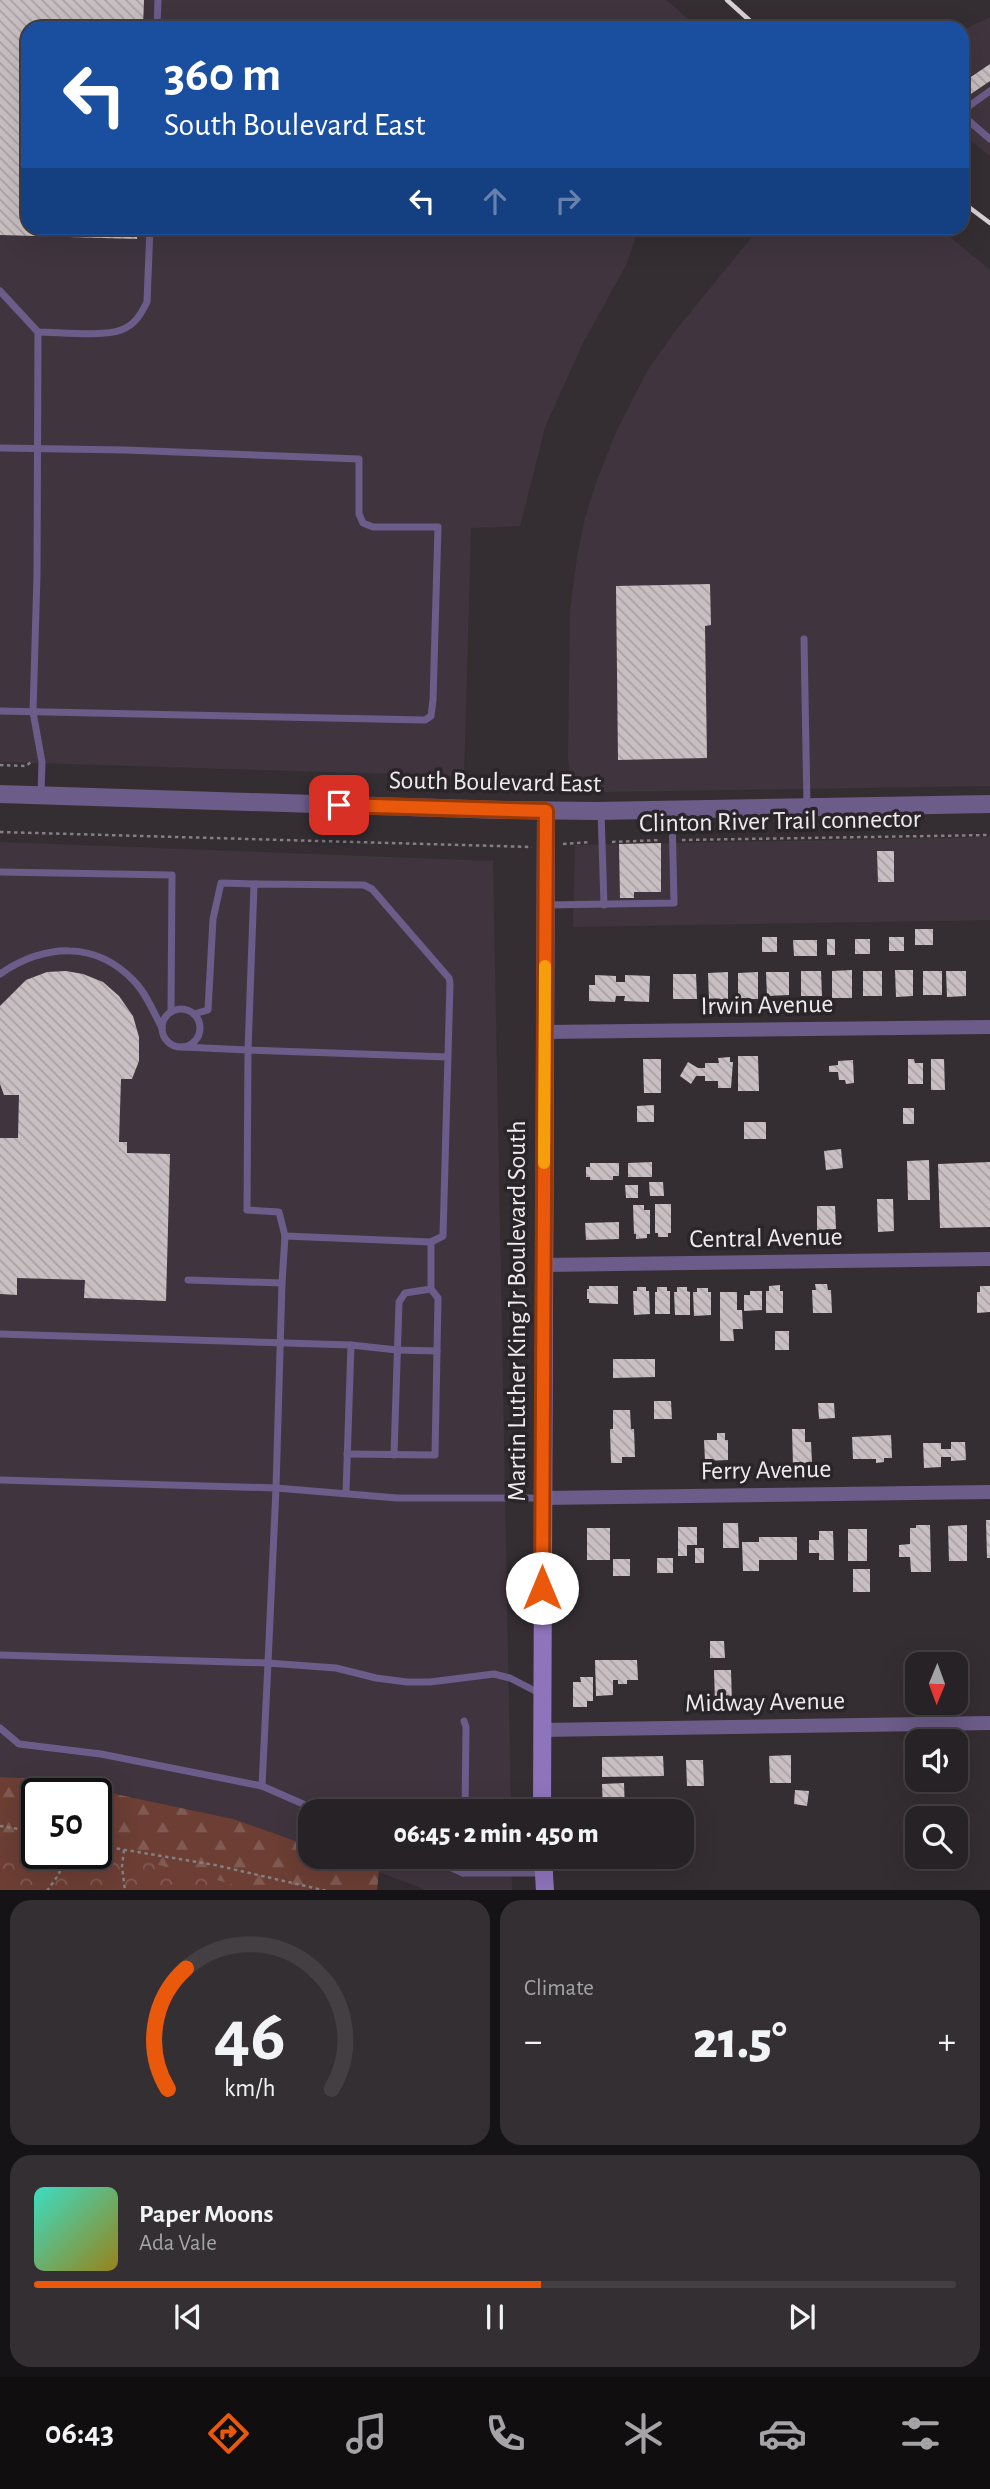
<!DOCTYPE html>
<html lang="en">
<head>
<meta charset="utf-8">
<style>
	body { margin:0; font-family:"Alegreya Sans",sans-serif; background:#332f32; color:#f1f3f6; height:100vh; display:flex; flex-direction:column; font-size:26px; white-space:nowrap }
	* { box-sizing:border-box; margin:0 }
	p { font-size:23px; color:#a4a4a7 }
	.icon { flex:none; width:38px; height:38px; fill:none; stroke:currentColor; stroke-width:2; stroke-linecap:round; stroke-linejoin:round }
	.map { position:relative; height:1890px; overflow:hidden }
	.side { display:flex; flex-direction:column; gap:10px; padding:10px; background:#151315; flex:1 }
	.side>* { flex:none }
	.hud { position:absolute; left:21px; top:21px; width:948px; height:214px; border-radius:21px; box-shadow:0 7px 28px #0002,0 0 0 2px #433f43; background:#1a4fa0; color:#fff; overflow:hidden }
	.needle { width:46px; rotate:181deg }
	.fabs { position:absolute; left:905px; top:1652px; display:grid; gap:14px }
	.fabs a { display:grid; place-items:center; width:63px; height:63px; border-radius:14px; background:#272226; box-shadow:0 7px 28px #0002,0 0 0 2px #433f43; font-size:35px }
	.speed { position:absolute; left:21px; top:1778px; display:flex; gap:14px; font-size:35px; font-weight:700; text-align:center }
	.speed>* { display:grid; place-content:center; width:91px; height:91px; border-radius:50%; background:#272226; box-shadow:0 7px 28px #0002,0 0 0 2px #433f43; line-height:1 }
	.speed .limit { border:4px solid #111; border-radius:10px; background:#fff; color:#111 }
	.pin { position:absolute; display:grid; place-items:center; width:60px; height:60px; color:#fff; margin:-30px; border-radius:14px; box-shadow:0 4px 10px #0006 }
	.me { position:absolute; width:77px; margin:-38px; rotate:0deg; stroke-linejoin:round; filter:drop-shadow(0 0 5px #0008) }
	.turn { display:flex; align-items:center; gap:24px; height:147px; padding:0 28px; font-size:32px }
	.turn .icon { width:91px; height:91px; stroke-width:2.5 }
	.turn b { display:block; font-size:49px; line-height:60px }
	.lanes { display:flex; align-items:center; height:66px; padding:0 28px; background:#0003; justify-content:center; gap:35px; direction:ltr }
	.lanes .off { opacity:.35 }
	.big { font-size:52px; font-weight:800; line-height:1.1 }
	.side .widget { flex:1; display:flex; flex-direction:column; justify-content:center; gap:10px; min-width:0; padding:0 24px; border-radius:21px; background:#332f32 }
	.side .dial { align-items:center; gap:0 }
	.dial svg { height:182px; overflow:visible; fill:none; stroke:#433f43; stroke-width:7; stroke-linecap:round; text-anchor:middle }
	.dial text { fill:#f1f3f6; stroke:none }
	.song { display:flex; align-items:center; gap:21px }
	.cover { width:84px; height:84px; border-radius:10px; background:linear-gradient(135deg,hsl(170 70% 55%),hsl(50 70% 35%)) }
	.played { height:7px; border-radius:4px; background:linear-gradient(90deg,#ea580c 55%,#433f43 55%) }
	.keys { display:flex; justify-content:space-around; direction:ltr }
	.heat { display:flex; justify-content:space-between; align-items:center; font-size:38px; direction:ltr }
	.side .tiles { flex:1; display:grid; gap:10px; grid-template-columns:1fr 1fr }
	.widget:last-child { grid-column:span 2 }
	.trip { position:absolute; left:298px; top:1799px; width:396px; height:70px; border-radius:21px; background:#272226; box-shadow:0 7px 28px #0002,0 0 0 2px #433f43; font-weight:800; line-height:70px; text-align:center }
	.dock { display:flex; height:112px; justify-content:space-around; align-items:center; background:#100e0f; color:#a4a4a7 }
	.dock .icon { width:49px; height:49px }
	.dock .active { color:#ea580c }
	.dock b { font-size:32px; color:#f1f3f6 }
	.map>svg:first-child { display:block }
</style>
</head>
<body>
<div class="map">
<svg width="990" height="1891" viewBox="0 0 990 1891">
	<defs>
		<pattern id="forest-firs" width="22" height="20" patternUnits="userSpaceOnUse" patternTransform="scale(1.75)"><rect width="22" height="20" fill="#6c3e34"/><path d="M5 1l3.5 6h-7zM16 11l3.5 6h-7z" fill="#815a52"/></pattern>
		<pattern id="park-crowns" width="20" height="18" patternUnits="userSpaceOnUse" patternTransform="scale(1.75)"><rect width="20" height="18" fill="#6c3e34"/><path d="M2 6a3 3 0 1 1 6 0M12 15a3 3 0 1 1 6 0" fill="none" stroke="#815a52"/></pattern>
		<pattern id="building-back-hatch" width="6" height="6" patternUnits="userSpaceOnUse" patternTransform="scale(1.75)"><rect width="6" height="6" fill="#c9bfc2"/><path d="M-1 5l2 2M0 0l6 6M5-1l2 2" fill="none" stroke="#a8a1a3"/></pattern>
	</defs>
	<rect width="100%" height="100%" fill="#342e33"/>
	<g fill="#40353e">
		<path d="M0,0H666L699,28H28V228H639L626,265L583,343L545,427L520,526L471,528L464,776L0,762Z"/>
		<path d="M990,17V156L963,134V30Z"/>
		<path d="M759,228H939L990,270V786L604,792L583,789L571,778L568,758L570,611L577,557L585,518L597,480L617,430L648,370L673,334Z"/>
		<path d="M990,837V920L573,927L575,845Z"/>
		<path d="M0,842L493,861L511,1811H310V1846L233,1819L45,1779L0,1777Z"/>
		<path d="M339,1857H511L512,1890H426Z"/>
	</g>
	<path fill="url(#forest-firs)" fill-rule="evenodd" d="M0,1777L45,1779L233,1819L310,1846V1857H339L379,1871L377,1891H0ZM37,1794H96V1853H37Z"/>
	<path fill="url(#park-crowns)" d="M0,1838L37,1842V1853H96V1849L101,1850L255,1890H0Z"/>
	<g fill="url(#building-back-hatch)">
		<path d="M0,0H144L143,28H28V228H138L137,239L0,235Z"/>
		<path d="M990,64V81L962,100V83Z"/>
		<path d="M710,584L711,625L705,626L707,758L618,760L616,586Z"/>
		<path d="M661,843V892H634V898H620L619,844Z"/>
		<path d="M877,851H894V882H878Z"/>
		<rect x="915" y="929" width="18" height="16"/>
		<rect x="762" y="937" width="15" height="15"/>
		<rect x="889" y="937" width="15" height="14"/>
		<rect x="827" y="939" width="8" height="16"/>
		<rect x="855" y="939" width="15" height="15"/>
		<path d="M793,940H817V956H794Z"/>
		<path d="M852,970V998H832V971Z"/>
		<path d="M895,970H913V996L896,997Z"/>
		<path d="M66,971L83,974L103,982L119,996L133,1016L139,1037V1061L132,1079H121L119,1142H127V1153L170,1154L166,1301L84,1298L85,1280L17,1278V1295L0,1294V1138H18L19,1095H4L0,1084V1006L26,980L47,972Z"/>
		<path d="M801,971H821L822,996H801Z"/>
		<rect x="863" y="971" width="19" height="25"/>
		<rect x="923" y="971" width="19" height="24"/>
		<path d="M946,971H966V996L947,997Z"/>
		<path d="M728,972V999L709,1000L708,973Z"/>
		<path d="M758,972V999H738V973Z"/>
		<path d="M766,972H789V995L767,996Z"/>
		<path d="M673,974H696L697,999H673Z"/>
		<path d="M595,975L616,976V982H625V975L650,976L649,1002L624,1001L625,996H616L615,1002L589,1001V985H595Z"/>
		<path d="M738,1056H758L759,1091H738Z"/>
		<path d="M730,1057V1062H733L731,1088H718V1081H705V1076H696L691,1084L680,1076L688,1062L698,1068H705V1063H719L718,1058Z"/>
		<path d="M643,1059H661V1093H644Z"/>
		<path d="M908,1059H914L915,1063H923V1084H908Z"/>
		<path d="M931,1059H944L945,1090H931Z"/>
		<path d="M853,1060L854,1083L846,1084L845,1080H839L838,1072H829V1066L838,1065V1061Z"/>
		<path d="M654,1105V1122H637V1106Z"/>
		<rect x="903" y="1108" width="11" height="16"/>
		<rect x="744" y="1122" width="22" height="17"/>
		<path d="M841,1149L843,1168L826,1170L824,1151Z"/>
		<path d="M929,1160L930,1200H908L907,1161Z"/>
		<path d="M652,1162V1177H628V1163Z"/>
		<path d="M990,1162V1227L940,1228L938,1164Z"/>
		<path d="M590,1163H619V1176H613V1180H590V1177H586V1167H590Z"/>
		<path d="M649,1182H663L664,1196H650Z"/>
		<path d="M625,1185H638V1198H626Z"/>
		<path d="M877,1199H893L894,1231L878,1232Z"/>
		<path d="M655,1204H671V1233H668V1237H658V1233H655Z"/>
		<path d="M633,1205H644V1210H650V1234H647V1238L636,1239V1234H634Z"/>
		<path d="M817,1206H835L836,1229L817,1230Z"/>
		<path d="M619,1222V1239L586,1240L585,1223Z"/>
		<path d="M815,1284H827L828,1290H831L832,1313H813L812,1290H816Z"/>
		<path d="M780,1285V1291H783V1313H766V1291H769V1286Z"/>
		<path d="M589,1286H618V1304L589,1303V1299H587V1289H589Z"/>
		<path d="M980,1286H990V1312L977,1313V1292H980Z"/>
		<path d="M637,1287H646V1291H649L650,1314L634,1315L633,1291H637Z"/>
		<path d="M657,1287H667V1291H670V1314H655V1292H657Z"/>
		<path d="M677,1287H687V1291L690,1292V1315H675L674,1292H677Z"/>
		<path d="M697,1288H708V1292H711V1315L694,1316L693,1292H697Z"/>
		<path d="M750,1291H762V1310L744,1311V1295H750Z"/>
		<path d="M720,1292H737V1310H742L743,1329H733L734,1341H720Z"/>
		<rect x="775" y="1331" width="14" height="19"/>
		<path d="M613,1359H655V1377L613,1378Z"/>
		<path d="M654,1401H671L672,1419H654Z"/>
		<path d="M818,1403H834L835,1418L819,1419Z"/>
		<path d="M613,1410H630L631,1429H634L635,1457H622V1463H611L610,1429H613Z"/>
		<path d="M792,1429H805V1442H811L812,1463L793,1466Z"/>
		<path d="M717,1433H725V1440H728V1460L705,1461L704,1440H717Z"/>
		<path d="M891,1435L892,1458H884V1462L876,1463V1459H853L852,1437Z"/>
		<path d="M951,1442H965L966,1460L951,1461V1457H941V1467L924,1468L923,1443H941V1449H951Z"/>
		<path d="M986,1520H990V1558H987Z"/>
		<path d="M723,1523H738L739,1548H723Z"/>
		<path d="M916,1525H930L931,1572H911L910,1557H899V1545L910,1544V1528H916Z"/>
		<path d="M967,1525V1561H949L948,1526Z"/>
		<path d="M678,1527H697V1545H687V1556H678Z"/>
		<rect x="587" y="1528" width="23" height="32"/>
		<rect x="848" y="1529" width="19" height="32"/>
		<path d="M819,1531H833L834,1560H819V1553H809V1540H819Z"/>
		<path d="M759,1537H797V1560H759V1571H743L742,1542H759Z"/>
		<rect x="695" y="1548" width="9" height="15"/>
		<rect x="657" y="1558" width="16" height="15"/>
		<rect x="613" y="1559" width="17" height="17"/>
		<rect x="853" y="1569" width="17" height="23"/>
		<path d="M710,1641H724L725,1658H710Z"/>
		<path d="M595,1660H637L638,1680H627V1684H618V1680H613V1695L596,1696Z"/>
		<path d="M714,1670H731L732,1703H715Z"/>
		<path d="M580,1677H593V1701H587V1707H573V1682H581Z"/>
		<path d="M791,1755V1783H770L769,1756Z"/>
		<path d="M663,1756L664,1776L602,1777V1757Z"/>
		<path d="M686,1760H703L704,1786H687Z"/>
		<path d="M624,1783L625,1811H603L602,1784Z"/>
		<path d="M795,1790L809,1791L807,1806L794,1804Z"/>
	</g>
	<g fill="none" stroke-linecap="round" stroke-linejoin="round">
		<g stroke="#847f83" stroke-width="2.5" stroke-dasharray="3.5 3.5" stroke-linecap="butt">
			<path d="M0,765L26,766L31,762"/>
			<path d="M0,832L532,847"/>
			<path d="M682,840L990,835"/>
			<path d="M612,842L661,840"/>
			<path d="M563,844L591,842"/>
			<path d="M0,1826L37,1832"/>
			<path d="M96,1845L215,1865L327,1891"/>
			<path d="M124,1850L122,1866L125,1891"/>
			<path d="M47,1891L59,1874L65,1853"/>
		</g>
		<g stroke="#6c5c89" stroke-width="7">
			<path d="M157,28L158,0"/>
			<path d="M962,111L990,91"/>
			<path d="M962,115L990,139"/>
			<path d="M0,291L38,332C58,332 104,337 121,330C135,325 141,314 147,302L150,228"/>
			<path d="M38,332L37,575L33,712L42,762L41,795"/>
			<path d="M0,448L125,450L359,459V514L363,523L373,527H438L433,700L431,716L425,720L0,711"/>
			<path d="M804,639L807,806"/>
			<path d="M601,811L604,905"/>
			<path d="M0,872L172,875L171,1012"/>
			<path d="M546,905L674,903L672,812"/>
			<path d="M0,974C44,944 95,940 134,981C146,993 154,1013 162,1028"/>
			<circle cx="181" cy="1028" r="19"/>
			<path d="M194,1014L208,1010L213,919L221,883L256,884"/>
			<path d="M183,1047L248,1050L254,885L256,884L364,885L372,889L449,978L450,983L443,1236L431,1242L285,1236L279,1212L247,1210L248,1050L448,1057"/>
			<path d="M285,1236L282,1283L276,1488L397,1498H542"/>
			<path d="M188,1280L282,1283"/>
			<path d="M0,1334L351,1345L346,1493"/>
			<path d="M351,1345L397,1350L437,1351"/>
			<path d="M347,1454L435,1455L438,1298L431,1289V1242"/>
			<path d="M394,1455L399,1302L405,1293L431,1289"/>
			<path d="M0,1480L276,1488L268,1663L0,1655"/>
			<path d="M464,1721L466,1727L465,1811"/>
			<path d="M0,1728L19,1744L101,1754L262,1786L319,1811"/>
			<path d="M262,1786L268,1663L336,1668L376,1678L407,1682H430L494,1674L510,1678L541,1694"/>
			<path d="M427,1857L463,1873H543"/>
			<path d="M463,1873V1857"/>
		</g>
		<g stroke="#6c5c89" stroke-width="14">
			<path d="M545,1032L990,1027"/>
			<path d="M543,1265L990,1259"/>
			<path d="M542,1498L990,1492"/>
			<path d="M541,1730L990,1723"/>
		</g>
		<path stroke="#6c5c89" stroke-width="18" d="M0,794L501,810L596,811L990,804"/>
		<g stroke="#8e74bb" stroke-width="18">
			<path d="M542,1811L546,811"/>
			<path d="M543,1857L545,1891"/>
		</g>
		<g stroke="#d7d2d6" stroke-width="4.5">
			<path d="M727,0L758,28"/>
			<path d="M962,202L990,223"/>
		</g>
	</g>
	<g fill="none" stroke-linecap="round" stroke-linejoin="round">
		<g stroke="#983908" stroke-width="18">
			<path id="route" d="M339,805L546,811L542,1588"/>
		</g>
		<use href="#route" stroke="#ea580c" stroke-width="12"/>
		<path stroke="#f59e0b" stroke-width="12" d="M544,1163L545,966"/>
	</g>
	<g text-anchor="middle" dominant-baseline="central" stroke-width="7" stroke-linejoin="round" paint-order="stroke">
		<g font-size="26" fill="#eeeaed" stroke="#2a2529">
			<text transform="translate(495 782) rotate(1)">South Boulevard East</text>
			<text transform="translate(780 821) rotate(-1)">Clinton River Trail connector</text>
			<text transform="translate(767 1005) rotate(-1)">Irwin Avenue</text>
			<text transform="translate(766 1238) rotate(-1)">Central Avenue</text>
			<text transform="translate(517 1311) rotate(-90)">Martin Luther King Jr Boulevard South</text>
			<text transform="translate(766 1470) rotate(-1)">Ferry Avenue</text>
			<text transform="translate(765 1702) rotate(-1)">Midway Avenue</text>
		</g>
	</g>
</svg>
<div class="fabs">
<a><svg class="needle" viewBox="-14 -14 28 28"><path d="M0-13l5 13h-10z" fill="#e53935"/><path d="M0 13l5-13h-10z" fill="#a4a4a7"/></svg></a>
<a><svg class="icon" aria-label="sound" viewBox="0 0 24 24"><path d="M4 9h4l5-4v14l-5-4H4zM17 9q2 3 0 6"/></svg></a>
<a><svg class="icon" aria-label="search" viewBox="0 0 24 24"><circle cx="10" cy="10" r="6"/><path d="M15 15l6 6"/></svg></a>
</div>
<div class="speed"><div class="limit">50</div></div>
<div class="pin" style="left:339px;top:805px;background:#d93025"><svg class="icon" aria-label="arrive" viewBox="0 0 24 24"><path d="M6 21V4h12l-3 4 3 4H6"/></svg></div>
<svg class="me" style="left:542px;top:1588px" viewBox="-20 -20 40 40"><circle r="19" fill="#fff"/><path d="M0-13L10 11 0 6-10 11z" fill="#ea580c"/></svg>
<div class="trip">06:45 · 2 min · 450 m</div>
<div class="hud">
<div class="turn"><svg class="icon" aria-label="left" viewBox="0 0 24 24"><path d="M17 20v-9H6M10 6l-5 5 5 5"/></svg><div><b>360 m</b>South Boulevard East</div></div>
<div class="lanes"><svg class="icon" aria-label="left" viewBox="0 0 24 24"><path d="M17 20v-9H6M10 6l-5 5 5 5"/></svg><svg class="icon off" aria-label="ahead" viewBox="0 0 24 24"><path d="M12 20V5M6 11l6-6 6 6"/></svg><svg class="icon off" aria-label="right" viewBox="0 0 24 24"><path d="M7 20v-9h11M14 6l5 5-5 5"/></svg></div>
</div>
</div>
<section class="side">
<div class="tiles">
<div class="widget dial"><svg viewBox="0 0 100 80">
<path d="M14 69A42 42 0 1 1 86 69"/>
<path d="M14 69A42 42 0 0 1 22 16" stroke="#ea580c"/>
<text x="50" y="56" font-size="32" font-weight="700">46</text>
<text x="50" y="72" font-size="11">km/h</text>
</svg></div>
<div class="widget"><p>Climate</p>
<div class="heat"><a>−</a><b class="big">21.5°</b><a>+</a></div>
</div>
<div class="widget">
<div class="song"><i class="cover"></i><div><b>Paper Moons</b><p>Ada Vale</p></div></div>
<div class="played"></div>
<div class="keys"><svg class="icon" aria-label="previous" viewBox="0 0 24 24"><path d="M18 5L8 12l10 7zM5 5v14"/></svg><svg class="icon" aria-label="pause" viewBox="0 0 24 24"><path d="M8 5v14M16 5v14"/></svg><svg class="icon" aria-label="next" viewBox="0 0 24 24"><path d="M6 5l10 7-10 7zM19 5v14"/></svg></div>
</div>
</div>
</section>
<nav class="dock">
<b>06:43</b>
<svg class="icon active" aria-label="directions" viewBox="0 0 24 24"><path d="M12 3l9 9-9 9-9-9zM9 14v-3h6M13 9l2 2-2 2"/></svg>
<svg class="icon" aria-label="music" viewBox="0 0 24 24"><path d="M9 18V5l10-2v13"/><circle cx="6" cy="18" r="3"/><circle cx="16" cy="16" r="3"/></svg>
<svg class="icon" aria-label="phone" viewBox="0 0 24 24"><path d="M5 4h4l2 5-3 2q2 4 5 5l2-3 5 2v4C11 20 4 13 5 4z"/></svg>
<svg class="icon" aria-label="climate" viewBox="0 0 24 24"><path d="M12 3v18M4 7l16 10M4 17L20 7"/></svg>
<svg class="icon" aria-label="car" viewBox="0 0 24 24"><path d="M5 17H2v-5l4-1 3-4h7l3 4 3 1v5h-3M9 17h6M6 11h13"/><circle cx="7" cy="17" r="2"/><circle cx="17" cy="17" r="2"/></svg>
<svg class="icon" aria-label="filters" viewBox="0 0 24 24"><path d="M4 7h16M4 17h16"/><circle cx="9" cy="7" r="2"/><circle cx="15" cy="17" r="2"/></svg>
</nav>
</body>
</html>
